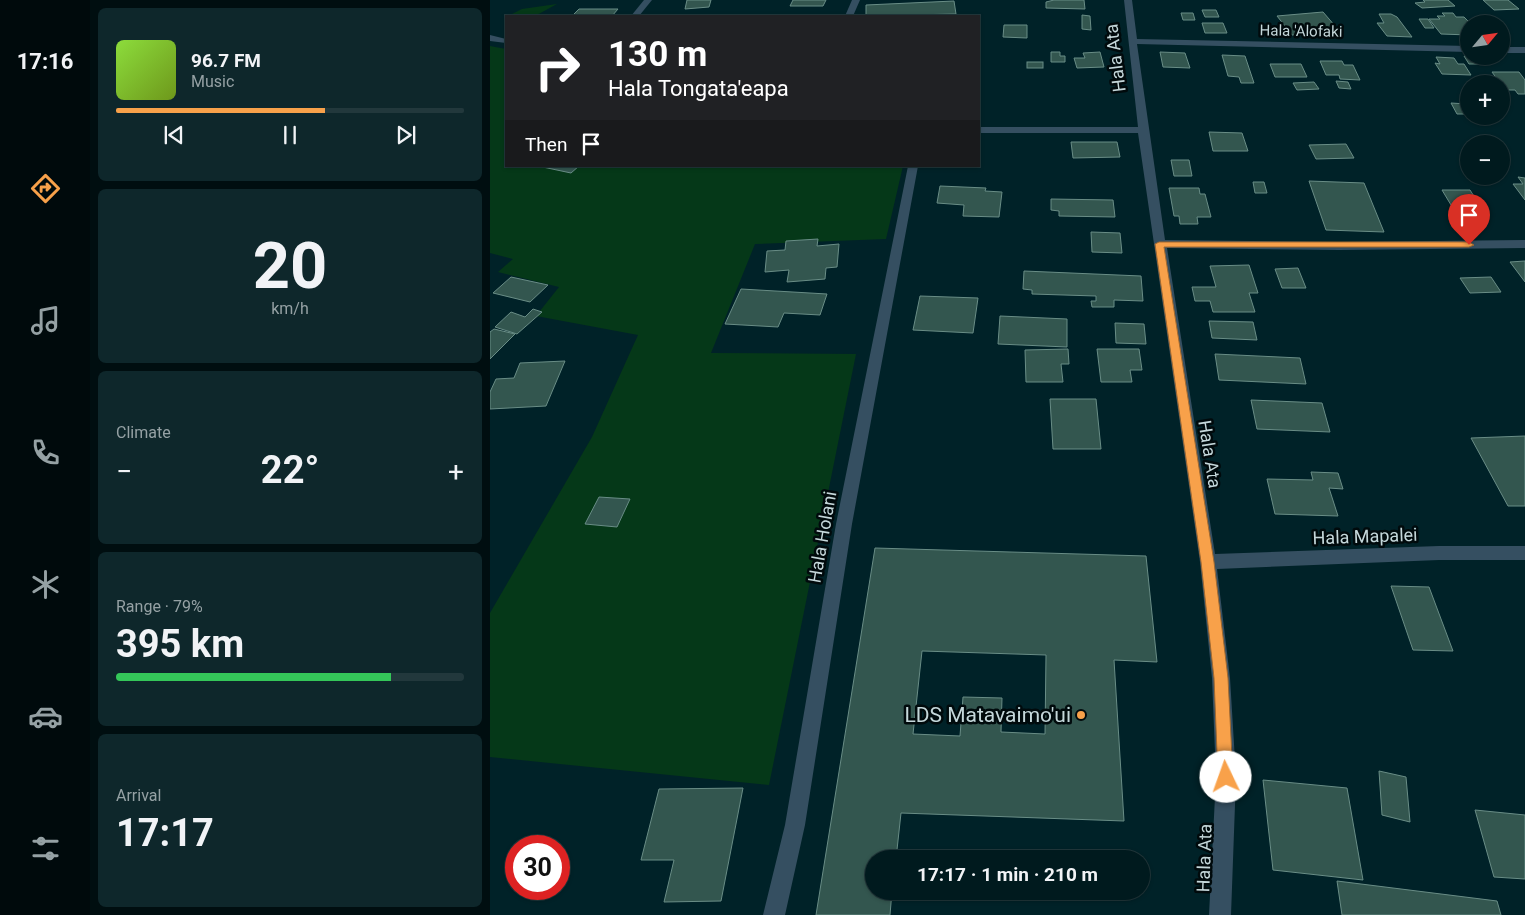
<!DOCTYPE html>
<html lang="en">
<head>
<meta charset="utf-8">
<style>
	body { margin:0; font-family:Roboto,sans-serif; background:#0e272b; color:#f1f3f6; height:100vh; display:flex; flex-direction:column; font-size:19px; white-space:nowrap }
	* { box-sizing:border-box; margin:0 }
	p { font-size:16px; color:#95a1a4 }
	.icon { flex:none; width:28px; height:28px; fill:none; stroke:currentColor; stroke-width:2; stroke-linecap:round; stroke-linejoin:round }
	.map { position:relative; flex:1; overflow:hidden }
	.details { display:flex; flex-direction:column; gap:8px; padding:8px; background:#000e10; width:400px }
	.details>* { flex:none }
	.banner { position:absolute; left:15px; top:15px; width:475px; height:152px; border-radius:0px; box-shadow:0 1px 4px #0004,0 0 0 1px #22383c; background:#202124; color:#fff; overflow:hidden }
	.needle { width:32px; rotate:61deg }
	.controls { position:absolute; left:970px; top:15px; display:grid; gap:10px }
	.controls a { display:grid; place-items:center; width:50px; height:50px; border-radius:50%; background:#001a1e; box-shadow:0 1px 4px #0004,0 0 0 1px #22383c; font-size:25px }
	.speed { position:absolute; left:15px; top:835px; display:flex; gap:10px; font-size:25px; font-weight:700; text-align:center }
	.speed>* { display:grid; place-content:center; width:65px; height:65px; border-radius:50%; background:#001a1e; box-shadow:0 1px 4px #0004,0 0 0 1px #22383c; line-height:1 }
	.speed .limit { border:8px solid #d22; background:#fff; color:#111 }
	.pin { position:absolute; display:grid; place-items:center; width:42px; height:42px; color:#fff; margin:-51px -21px; border-radius:50% 50% 50% 0; rotate:-45deg; box-shadow:0 0 5px #0007 }
	.pin .icon { rotate:45deg }
	.me { position:absolute; width:55px; margin:-28px; rotate:357deg; stroke-linejoin:round; filter:drop-shadow(0 0 4px #0008) }
	.turn { display:flex; align-items:center; gap:18px; height:105px; padding:0 20px; font-size:22px }
	.turn .icon { width:65px; height:65px; stroke-width:2.5 }
	.turn b { display:block; font-size:35px; line-height:42px }
	.then { display:flex; align-items:center; height:48px; padding:0 20px; background:#0003; gap:10px; font-size:19px }
	.big { font-size:38px; font-weight:700; line-height:1.1 }
	.details .widget { flex:1; display:flex; flex-direction:column; justify-content:center; gap:8px; min-width:0; padding:0 18px; border-radius:8px; background:#0e272b }
	.details .dial { align-items:center; gap:0 }
	.dial b { font-size:65px; line-height:1 }
	.song { display:flex; align-items:center; gap:15px }
	.cover { width:60px; height:60px; border-radius:8px; background:linear-gradient(135deg,hsl(90 70% 55%),hsl(80 70% 35%)) }
	.played { height:5px; border-radius:2px; background:linear-gradient(90deg,#f8a14a 60%,#22383c 60%) }
	.keys { display:flex; justify-content:space-around; direction:ltr }
	.heat { display:flex; justify-content:space-between; align-items:center; font-size:28px; direction:ltr }
	.charge { height:8px; border-radius:4px; background:linear-gradient(90deg,#34c759 79%,#22383c 0) }
	.trip { position:absolute; left:375px; top:850px; width:285px; height:50px; border-radius:25px; background:#001a1e; box-shadow:0 1px 4px #0004,0 0 0 1px #22383c; font-weight:700; line-height:50px; text-align:center }
	main { display:flex; flex:1; min-height:0 }
	.menu { display:flex; flex-direction:column; width:90px; justify-content:space-around; align-items:center; background:#000a0c; color:#95a1a4 }
	.menu .icon { width:35px; height:35px }
	.menu .on { color:#f8a14a }
	.menu b { font-size:22px; color:#f1f3f6 }
	.map>svg:first-child { display:block }
</style>
</head>
<body>
<main>
<nav class="menu">
<b>17:16</b>
<svg class="icon on" aria-label="directions" viewBox="0 0 24 24"><path d="M12 3l9 9-9 9-9-9zM9 14v-3h6M13 9l2 2-2 2"/></svg>
<svg class="icon" aria-label="music" viewBox="0 0 24 24"><path d="M9 18V5l10-2v13"/><circle cx="6" cy="18" r="3"/><circle cx="16" cy="16" r="3"/></svg>
<svg class="icon" aria-label="phone" viewBox="0 0 24 24"><path d="M5 4h4l2 5-3 2q2 4 5 5l2-3 5 2v4C11 20 4 13 5 4z"/></svg>
<svg class="icon" aria-label="climate" viewBox="0 0 24 24"><path d="M12 3v18M4 7l16 10M4 17L20 7"/></svg>
<svg class="icon" aria-label="car" viewBox="0 0 24 24"><path d="M5 17H2v-5l4-1 3-4h7l3 4 3 1v5h-3M9 17h6M6 11h13"/><circle cx="7" cy="17" r="2"/><circle cx="17" cy="17" r="2"/></svg>
<svg class="icon" aria-label="filters" viewBox="0 0 24 24"><path d="M4 7h16M4 17h16"/><circle cx="9" cy="7" r="2"/><circle cx="15" cy="17" r="2"/></svg>
</nav>
<section class="details">
<div class="widget">
<div class="song"><i class="cover"></i><div><b>96.7 FM</b><p>Music</p></div></div>
<div class="played"></div>
<div class="keys"><svg class="icon" aria-label="previous" viewBox="0 0 24 24"><path d="M18 5L8 12l10 7zM5 5v14"/></svg><svg class="icon" aria-label="pause" viewBox="0 0 24 24"><path d="M8 5v14M16 5v14"/></svg><svg class="icon" aria-label="next" viewBox="0 0 24 24"><path d="M6 5l10 7-10 7zM19 5v14"/></svg></div>
</div>
<div class="widget dial"><b>20</b><p>km/h</p></div>
<div class="widget"><p>Climate</p>
<div class="heat"><a>−</a><b class="big">22°</b><a>+</a></div>
</div>
<div class="widget"><p>Range · 79%</p><b class="big">395 km</b><div class="charge"></div></div>
<div class="widget"><p>Arrival</p><b class="big">17:17</b></div>
</section>
<div class="map">
<svg width="1035" height="915" viewBox="0 0 1035 915">
	<rect width="100%" height="100%" fill="#002228"/>
	<g fill="#053818">
		<path d="M67,4L45,16H18L32,9Z"/>
		<path d="M0,46L16,49V166H413L396,239L265,244L221,353L366,354L279,785L0,757V613L102,437L148,335L46,316L69,287L8,272L23,259L0,253Z"/>
	</g>
	<g fill="#33564f" stroke="#698d86" fill-rule="evenodd">
		<path d="M197,0H221L219,7L195,9Z"/>
		<path d="M303,0H336L333,6H300Z"/>
		<path d="M564,0H594L595,9L556,8V2Z"/>
		<path d="M933,0H958L965,6L932,8L925,3L935,2Z"/>
		<path d="M993,0H1018L1029,9L1004,10Z"/>
		<path d="M464,1L466,14L376,16V5Z"/>
		<path d="M89,9H128L122,16H82Z"/>
		<path d="M712,10H726L729,17H715Z"/>
		<path d="M833,12L852,34L829,35L824,30H815L818,35H802L787,16Z"/>
		<path d="M691,13H703L705,20H693Z"/>
		<path d="M952,13H963L966,17H974L981,24L979,28H974L979,35L951,34L939,19H950L947,16H955Z"/>
		<path d="M889,14H901L907,17L922,37L897,36L887,23H894Z"/>
		<path d="M592,15L600,16L601,30L592,29Z"/>
		<path d="M929,19H938L944,28H935Z"/>
		<path d="M712,23H733L737,33H715Z"/>
		<path d="M514,25H537V38L513,37Z"/>
		<path d="M561,52H570V56H575V62H561Z"/>
		<path d="M610,52L614,67L587,68L584,58H595L593,53Z"/>
		<path d="M670,52L695,53L700,68L673,67Z"/>
		<path d="M732,55L755,56L764,83H751L749,77L738,76Z"/>
		<path d="M974,56H993L999,64H979Z"/>
		<path d="M946,57L964,58L968,64H974L981,75L952,74L945,63L950,64Z"/>
		<path d="M830,61H852L854,65H863L870,80L850,79L849,75H836Z"/>
		<rect x="537" y="62" width="16" height="6"/>
		<path d="M780,64H811L817,77H785Z"/>
		<path d="M1002,72H1029L1035,80V94H1028L1025,90H1015Z"/>
		<path d="M846,81L858,82L861,89L849,88Z"/>
		<path d="M824,82L829,89L807,90L803,83Z"/>
		<path d="M974,99H979V114H967L961,103L977,104Z"/>
		<path d="M719,132L752,133L758,151H723Z"/>
		<path d="M581,142H627L630,157L583,158Z"/>
		<path d="M856,144L864,158L826,159L819,145Z"/>
		<path d="M681,160H699L702,176H684Z"/>
		<path d="M48,166H89L81,173Z"/>
		<path d="M1028,177L1035,178V200L1023,184H1033Z"/>
		<path d="M819,181L874,183L894,232L836,230Z"/>
		<path d="M763,182H774L777,193H765Z"/>
		<path d="M450,186L496,188L495,191L512,192L509,217L473,216L474,205L447,203Z"/>
		<path d="M679,188H709L710,194H715L721,217H707L708,224H690L689,216H684Z"/>
		<path d="M952,190H980L996,215H967Z"/>
		<path d="M561,199L623,200L625,217L569,216V211L561,210Z"/>
		<path d="M601,232L630,233L632,253L602,252Z"/>
		<path d="M328,239L327,246L349,244L347,267L336,268L335,279L297,282L299,270L275,272L277,251L295,250L296,241Z"/>
		<path d="M1035,261V282L1020,262Z"/>
		<path d="M759,265L768,293H759L765,312H723L720,301H705L702,287H726L720,266Z"/>
		<path d="M808,268L816,288H792L785,269Z"/>
		<path d="M534,271L651,276L653,301L624,300V307H602L601,301H606V296L542,294V290L533,289Z"/>
		<path d="M21,277L58,285L40,302L3,293Z"/>
		<path d="M1001,277L1011,292L980,293L970,278Z"/>
		<path d="M251,289L337,294L330,315L294,313L288,327L235,324Z"/>
		<path d="M430,296L488,298L483,333L423,330Z"/>
		<path d="M43,309L52,312L27,334L5,327L21,312L35,317Z"/>
		<path d="M510,316L577,319V347L508,344Z"/>
		<path d="M719,321L763,322L767,340L722,338Z"/>
		<path d="M625,323L654,324L656,344L626,343Z"/>
		<path d="M4,329L25,334L0,359V332Z"/>
		<path d="M578,349L579,364H571L573,382H536L535,350Z"/>
		<path d="M607,349H649L652,370H640L642,382H611Z"/>
		<path d="M725,354L810,358L816,384L729,380Z"/>
		<path d="M75,361L56,406L0,409V392L6,379L24,378L30,363Z"/>
		<path d="M560,399H606L611,449H563Z"/>
		<path d="M761,400L832,403L840,432L767,429Z"/>
		<path d="M1035,436V506H1018L981,438Z"/>
		<path d="M821,472L848,473L853,489L839,488L848,516L785,514L777,479L823,480Z"/>
		<path d="M109,497L140,499L127,527L95,524Z"/>
		<path d="M385,548L656,556L667,662L624,660L634,821L411,813L406,859H384V891H402L400,915H326ZM432,651L556,655L555,734L511,732L512,698L473,697L470,736L423,734Z"/>
		<path d="M901,586L939,587L963,651L923,650Z"/>
		<path d="M889,771L916,777L920,822L892,815Z"/>
		<path d="M773,780L857,788L873,880L783,870Z"/>
		<path d="M253,788L231,901L174,902L184,860H151L169,789Z"/>
		<path d="M985,810L1035,815V879L1004,877Z"/>
		<path d="M847,881L1007,901L1011,915H852Z"/>
	</g>
	<g fill="none" stroke-linecap="round" stroke-linejoin="round">
		<g fill="#354f61" fill-rule="evenodd">
			<path d="M154,0H162L149,16H141Z"/>
			<path d="M362,0H370L363,16H355Z"/>
			<path d="M634,0H642L647,39L979,46V52L647,44L675,240L849,242L1035,240V248L849,250L677,248L725,554L949,546H1035V560H949L727,569L740,678L746,777L741,915H719L726,777L722,678L710,562L648,133H489V127H648Z"/>
			<path d="M0,35L16,39V43L0,41Z"/>
			<rect x="1011" y="47" width="24" height="6"/>
			<path d="M418,166H428L362,524L315,825L295,915H273L295,825L346,524Z"/>
		</g>
	</g>
	<path fill="#f8a14a" stroke="#a16930" d="M669,242H979L984,245L979,247H674L724,562L738,678L743,777L741,782L736,784L730,782L728,777L724,678L711,562L665,244Z"/>
	<circle fill="#f8a14a" stroke="#000a0c" stroke-width="2" cx="591" cy="715" r="5"/>
	<g text-anchor="middle" dominant-baseline="central" stroke-width="5" stroke-linejoin="round" paint-order="stroke">
		<g font-size="15" fill="#c4d7da" stroke="#000a0c">
			<text transform="translate(811 31) rotate(1)">Hala 'Alofaki</text>
		</g>
		<g font-size="18" fill="#c4d7da" stroke="#000a0c">
			<text transform="translate(625 58) rotate(-97)">Hala Ata</text>
			<text transform="translate(720 454) rotate(81)">Hala Ata</text>
			<text transform="translate(875 536) rotate(-2)">Hala Mapalei</text>
			<text transform="translate(332 537) rotate(-80)">Hala Holani</text>
			<text transform="translate(714 858) rotate(-88)">Hala Ata</text>
		</g>
		<g font-size="21" fill="#c4d7da" stroke="#000a0c" text-anchor="end">
			<text x="581" y="715">LDS Matavaimo'ui</text>
		</g>
	</g>
</svg>
<div class="controls">
<a><svg class="needle" viewBox="-14 -14 28 28"><path d="M0-13l5 13h-10z" fill="#e53935"/><path d="M0 13l5-13h-10z" fill="#95a1a4"/></svg></a>
<a>+</a>
<a>−</a>
</div>
<div class="speed"><div class="limit">30</div></div>
<div class="pin" style="left:979px;top:245px;background:#d93025"><svg class="icon" aria-label="arrive" viewBox="0 0 24 24"><path d="M6 21V4h12l-3 4 3 4H6"/></svg></div>
<svg class="me" style="left:736px;top:777px" viewBox="-20 -20 40 40"><circle r="19" fill="#fff"/><path d="M0-13L10 11 0 6-10 11z" fill="#f8a14a"/></svg>
<div class="trip">17:17 · 1 min · 210 m</div>
<div class="banner">
<div class="turn"><svg class="icon" aria-label="right" viewBox="0 0 24 24"><path d="M7 20v-9h11M14 6l5 5-5 5"/></svg><div><b>130 m</b>Hala Tongata'eapa</div></div>
<div class="then">Then<svg class="icon" aria-label="arrive" viewBox="0 0 24 24"><path d="M6 21V4h12l-3 4 3 4H6"/></svg></div>
</div>
</div>
</main>
</body>
</html>
